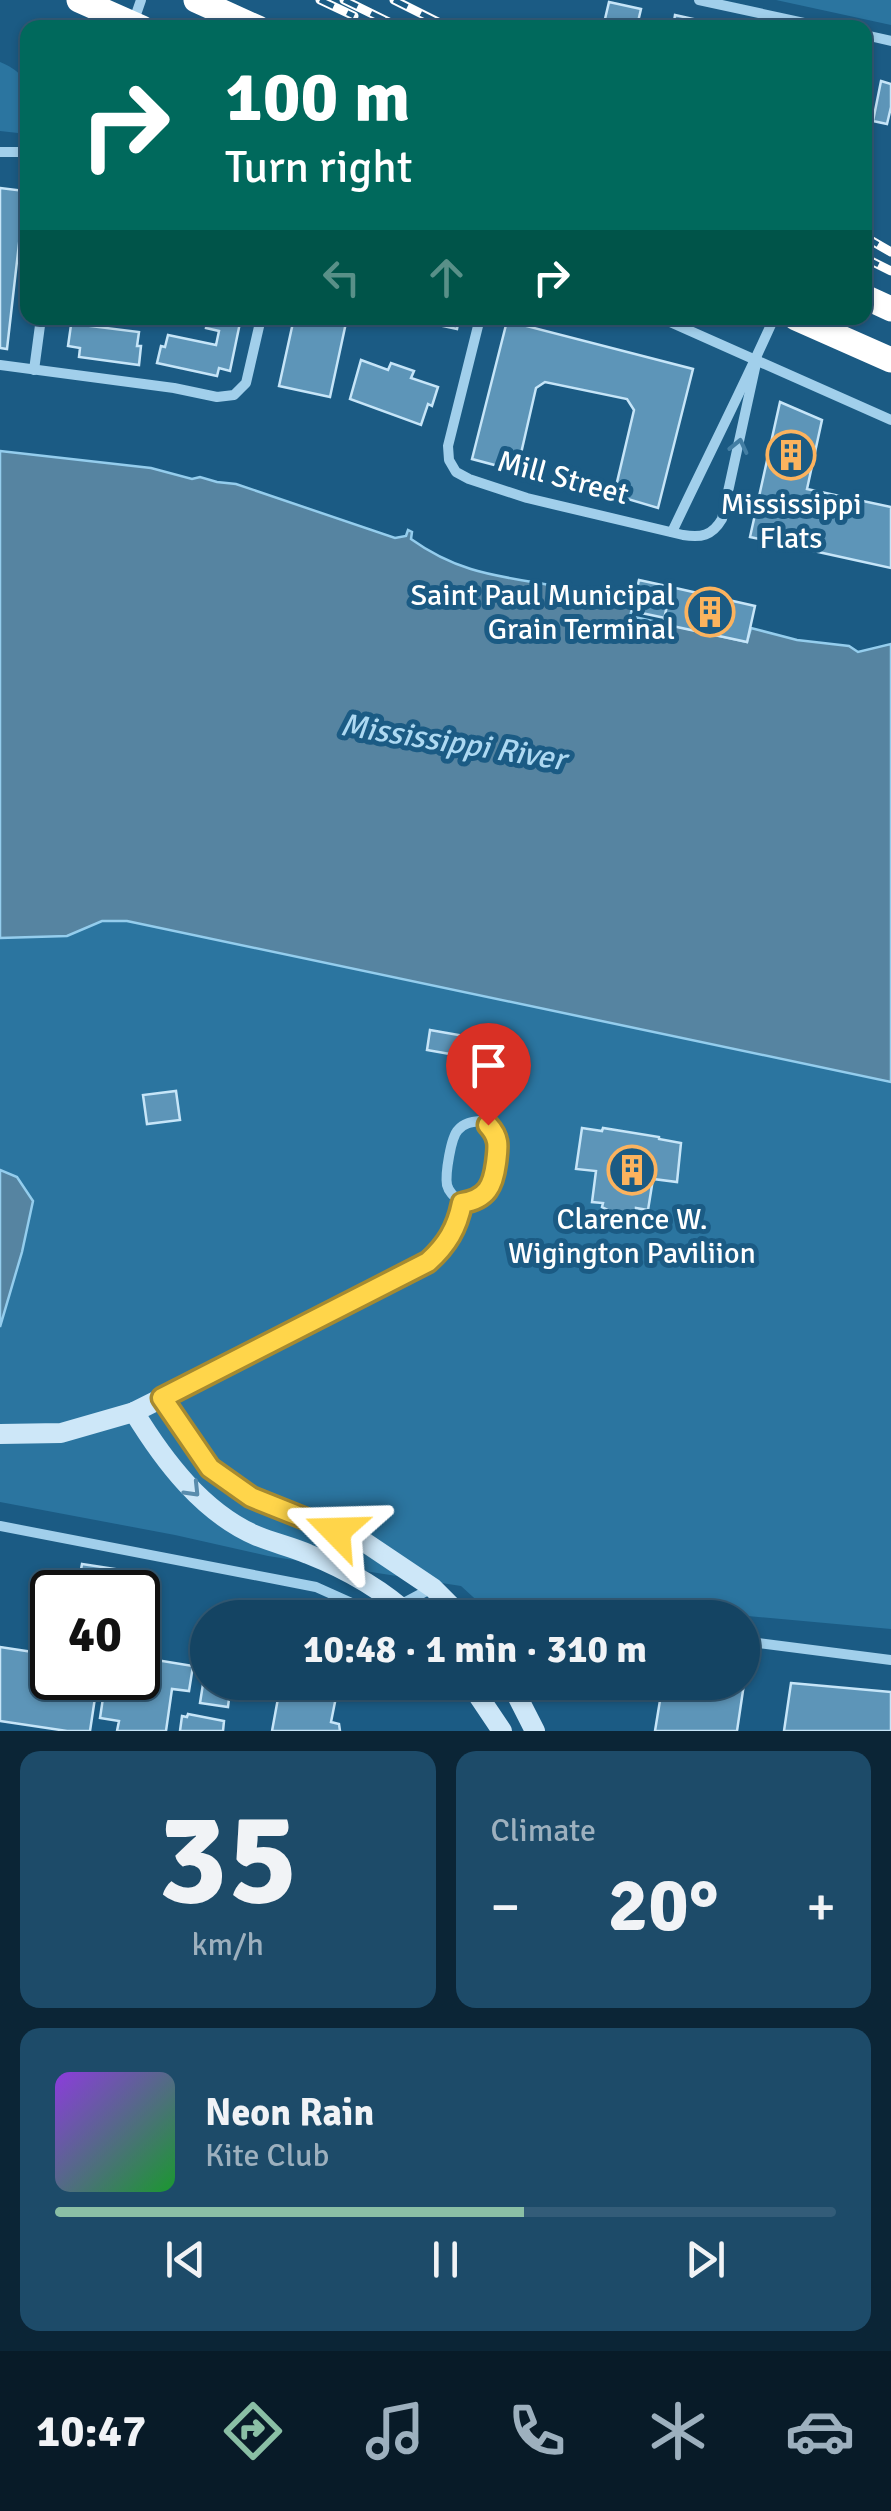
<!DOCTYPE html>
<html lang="en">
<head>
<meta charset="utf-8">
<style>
	body { margin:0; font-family:Signika,sans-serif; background:#1d4b69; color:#f1f3f6; height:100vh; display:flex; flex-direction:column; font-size:38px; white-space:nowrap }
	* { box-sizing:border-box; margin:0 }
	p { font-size:32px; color:#9db0be }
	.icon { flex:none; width:55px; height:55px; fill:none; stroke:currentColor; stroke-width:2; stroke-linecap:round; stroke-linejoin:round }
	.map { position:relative; height:1731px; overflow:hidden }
	.details { display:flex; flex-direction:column; gap:20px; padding:20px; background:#0b2536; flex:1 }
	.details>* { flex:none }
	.hud { position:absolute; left:20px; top:20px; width:852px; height:305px; border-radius:20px; box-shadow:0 2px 8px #0004,0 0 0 2px #335c78; background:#00695c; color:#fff; overflow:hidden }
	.speed { position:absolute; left:30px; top:1570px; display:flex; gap:20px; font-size:50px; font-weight:700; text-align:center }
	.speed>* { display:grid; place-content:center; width:130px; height:130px; border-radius:50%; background:#144463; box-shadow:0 2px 8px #0004,0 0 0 2px #335c78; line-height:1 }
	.speed .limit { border:5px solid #111; border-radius:15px; background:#fff; color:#111 }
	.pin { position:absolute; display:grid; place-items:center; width:85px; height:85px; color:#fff; margin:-102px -42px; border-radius:50% 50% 50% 0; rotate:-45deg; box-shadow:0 0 10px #0007 }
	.pin .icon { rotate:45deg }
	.me { position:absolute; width:110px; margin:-55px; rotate:292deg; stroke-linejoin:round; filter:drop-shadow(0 0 8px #0008) }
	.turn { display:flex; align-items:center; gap:35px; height:210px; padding:0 40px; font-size:45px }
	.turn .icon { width:130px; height:130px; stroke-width:2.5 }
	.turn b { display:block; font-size:70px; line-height:85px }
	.lanes { display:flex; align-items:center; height:95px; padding:0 40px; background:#0003; justify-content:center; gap:50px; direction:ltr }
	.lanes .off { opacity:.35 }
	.big { font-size:75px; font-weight:800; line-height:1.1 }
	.details .tile { flex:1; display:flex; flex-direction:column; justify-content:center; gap:15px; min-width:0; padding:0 35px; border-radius:20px; background:#1d4b69 }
	.details .dial { align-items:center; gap:0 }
	.dial b { font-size:130px; line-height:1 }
	.song { display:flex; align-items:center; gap:30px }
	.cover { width:120px; height:120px; border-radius:15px; background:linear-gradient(135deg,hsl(270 70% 55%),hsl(130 70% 35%)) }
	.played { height:10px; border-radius:5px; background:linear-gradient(90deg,#8abfa5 60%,#335c78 60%) }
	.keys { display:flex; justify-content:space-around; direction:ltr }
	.heat { display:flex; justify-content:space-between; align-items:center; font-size:55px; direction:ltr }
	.details .tiles { flex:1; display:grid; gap:20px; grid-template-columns:1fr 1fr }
	.tile:last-child { grid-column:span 2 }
	.trip { position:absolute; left:190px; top:1600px; width:570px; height:100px; border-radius:50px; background:#144463; box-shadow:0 2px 8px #0004,0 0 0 2px #335c78; font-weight:800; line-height:100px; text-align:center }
	.tab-bar { display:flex; height:160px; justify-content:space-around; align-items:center; background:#081b28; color:#9db0be }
	.tab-bar .icon { width:70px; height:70px }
	.tab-bar .active { color:#8abfa5 }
	.tab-bar b { font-size:45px; color:#f1f3f6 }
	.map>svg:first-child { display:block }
</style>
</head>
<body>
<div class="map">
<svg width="891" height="1731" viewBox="0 0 891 1731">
	<rect width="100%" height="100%" fill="#1b5b84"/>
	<g fill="#2b75a0">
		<path d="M776,0H891V25Z"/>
		<path d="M0,62C38,78 28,98 27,134L0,131Z"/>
		<path d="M102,921H126L891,1082V1629L625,1605L589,1617H495L461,1586L268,1556L175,1535L0,1502V938L67,936Z"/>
	</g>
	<g fill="#5684a1" stroke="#94cded" stroke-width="2.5">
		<path d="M0,451L151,468L192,479L200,477L217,482L236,484L395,538L406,536L408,530L412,532L411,539C468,580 515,576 580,591C598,595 615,601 633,605L630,616L747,642L751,628L797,640L849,646L858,652L891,644V1082L127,921H102L67,936L0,938Z"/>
		<path d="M0,1170L17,1177L33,1201L22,1252L0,1327Z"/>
	</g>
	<g fill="#5d95b8" stroke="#c6e5f8" stroke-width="2.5">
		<path d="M609,2L641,9L637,26L605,19Z"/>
		<path d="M675,15L693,19L692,23L704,25L703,28H673Z"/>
		<path d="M881,81L891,84V107L887,124L873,121Z"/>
		<path d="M0,188L25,191L7,349L0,348Z"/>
		<path d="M72,318H91L90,326L139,332L137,346H141L139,365L79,357L80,348L68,346Z"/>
		<path d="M208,318H241L230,371L219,368L217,376L157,363L161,346L165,347L168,335L216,345L219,331L206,328Z"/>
		<path d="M294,318H347L330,397L279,386Z"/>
		<path d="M406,318H459L457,329Z"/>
		<path d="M507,321L693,369L658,508L614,495L634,410L627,399L545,382L536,388L517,471L472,459Z"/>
		<path d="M361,360L388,370L391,363L414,371L411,378L438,387L432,406L428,404L421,425L350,399Z"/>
		<path d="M780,402L822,420L807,489L891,507V568L750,537Z"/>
		<path d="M639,580L671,587L665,618L632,611Z"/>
		<path d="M671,587L755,606L747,642L663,624Z"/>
		<path d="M430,1030L470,1037L467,1057L427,1050Z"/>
		<path d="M176,1091L180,1120L147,1124L143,1095Z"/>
		<path d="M582,1128L602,1131L603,1128L659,1137V1139L681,1143L677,1182L653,1179L648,1210L636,1208V1211L624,1213L612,1212L602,1207L603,1203L592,1202L596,1171L576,1169Z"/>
		<path d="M82,1564L115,1569L111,1592H77Z"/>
		<path d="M47,1644L52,1645V1678H98L90,1731H67L0,1721V1647L46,1654Z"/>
		<path d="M144,1658L193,1666L189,1691L172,1689L166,1731H117L119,1721L100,1718L106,1678H138V1675H141Z"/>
		<path d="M206,1665H208V1682H231L228,1707L200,1703Z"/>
		<path d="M742,1677H745L737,1731H655L663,1682H742Z"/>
		<path d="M281,1682H339L331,1722L339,1724L340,1731H272Z"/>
		<path d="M791,1683L891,1692V1731H784Z"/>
		<path d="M188,1714L224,1721L223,1731H180L182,1716L187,1717Z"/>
	</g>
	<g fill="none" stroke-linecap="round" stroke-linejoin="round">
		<g stroke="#a1cfeb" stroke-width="10">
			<path d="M699,0L827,28"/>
			<path d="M133,23L141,0"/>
			<path d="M865,35L891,41"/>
			<path d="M0,152H28"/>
			<path d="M480,318L448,446L449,460L456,472L469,479L527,498L683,535C701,538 712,536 722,519L757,359"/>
			<path d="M661,318L891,420"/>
			<path d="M0,365L174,388L217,397L234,395L246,383L261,318"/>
			<path d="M34,370L41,318"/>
			<path d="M672,532C706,460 742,390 774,318"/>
			<path d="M480,1121C499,1130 499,1144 496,1163C493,1185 485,1200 462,1203C455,1198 449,1193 447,1185C445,1174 451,1137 458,1130C464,1123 471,1122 480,1121Z"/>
			<path d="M162,1398L428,1262C447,1246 457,1228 462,1203"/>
			<path d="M0,1526L316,1587L374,1613L400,1605L432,1588"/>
			<path d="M742,1641L891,1660"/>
			<path d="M481,1699L506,1682"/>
		</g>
		<g stroke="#cde7f8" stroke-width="20">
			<path d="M134,1412C164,1461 203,1513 257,1536C274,1543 292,1547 308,1554C346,1569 383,1590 413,1618"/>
			<path d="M0,1434L61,1433L134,1412L162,1398L210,1468L251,1497L366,1543L433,1588L463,1618"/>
			<path d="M469,1682L502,1731"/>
			<path d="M510,1682L535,1731"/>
		</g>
		<g stroke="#fff" stroke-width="25">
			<path d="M79,0L142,28"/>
			<path d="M196,0L258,28"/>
			<path d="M865,297L891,309"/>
			<path d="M796,318L891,360"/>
		</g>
		<g stroke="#fff" stroke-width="9">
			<g id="rail">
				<path d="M320,0L354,16"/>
				<path d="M344,0L401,28"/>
				<path d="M394,0L450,28"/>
				<path d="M865,237L891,252"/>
				<path d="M865,258L891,271"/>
			</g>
		</g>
		<use href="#rail" stroke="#1b5b84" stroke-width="5" stroke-dasharray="15" stroke-linecap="butt"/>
	</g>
	<defs><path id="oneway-chevron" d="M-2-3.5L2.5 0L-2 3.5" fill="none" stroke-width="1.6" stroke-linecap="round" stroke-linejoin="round" transform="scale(2.5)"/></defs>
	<use stroke="#437ea3" href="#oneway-chevron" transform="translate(739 446) rotate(-77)"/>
	<use stroke="#598cad" href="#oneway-chevron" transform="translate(193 1490) rotate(46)"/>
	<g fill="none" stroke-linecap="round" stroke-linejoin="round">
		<g stroke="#a68a30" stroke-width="25">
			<path id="route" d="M336,1531L251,1497L210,1468L162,1398L428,1262C447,1245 457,1228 462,1203C487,1199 493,1186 496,1163C498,1147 500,1138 488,1125"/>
		</g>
		<use href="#route" stroke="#ffd54a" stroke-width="18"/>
	</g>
	<defs>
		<g id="building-ring" transform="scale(2.5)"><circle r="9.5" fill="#1b5b84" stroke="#fcb35e" stroke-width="1.5"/><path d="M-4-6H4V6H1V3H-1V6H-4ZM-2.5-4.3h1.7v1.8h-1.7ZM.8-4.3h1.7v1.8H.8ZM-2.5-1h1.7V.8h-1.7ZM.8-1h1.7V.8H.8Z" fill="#fcb35e"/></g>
	</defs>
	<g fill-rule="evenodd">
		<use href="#building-ring" x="791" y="455"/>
		<use href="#building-ring" x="710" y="612"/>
		<use href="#building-ring" x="632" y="1170"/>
	</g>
	<g text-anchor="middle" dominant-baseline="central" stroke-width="10" stroke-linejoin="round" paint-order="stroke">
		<g font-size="30" fill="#fff" stroke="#1b5b84">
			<text transform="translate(563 478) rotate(15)">Mill Street</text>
		</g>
		<g font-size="30" fill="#fff" stroke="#1b5b84">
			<text x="791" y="504">Mississippi<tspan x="791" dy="34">Flats</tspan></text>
			<text x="675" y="595" text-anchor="end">Saint Paul Municipal<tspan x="675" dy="34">Grain Terminal</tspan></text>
			<text x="632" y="1219">Clarence W.<tspan x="632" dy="34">Wigington Paviliion</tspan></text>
		</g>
		<g font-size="32" font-style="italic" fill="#add9f2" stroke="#1b5b84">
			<text transform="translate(453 742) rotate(9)">Mississippi River</text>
		</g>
	</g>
</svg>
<div class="speed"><div class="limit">40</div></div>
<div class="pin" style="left:488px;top:1125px;background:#d93025"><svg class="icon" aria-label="arrive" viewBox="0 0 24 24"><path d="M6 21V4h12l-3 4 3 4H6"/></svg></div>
<svg class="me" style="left:336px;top:1531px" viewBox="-20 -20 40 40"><path d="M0-17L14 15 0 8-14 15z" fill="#ffd54a" stroke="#fff" stroke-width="4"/></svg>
<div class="trip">10:48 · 1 min · 310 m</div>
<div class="hud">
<div class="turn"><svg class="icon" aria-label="right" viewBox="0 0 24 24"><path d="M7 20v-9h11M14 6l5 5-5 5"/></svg><div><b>100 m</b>Turn right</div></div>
<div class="lanes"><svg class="icon off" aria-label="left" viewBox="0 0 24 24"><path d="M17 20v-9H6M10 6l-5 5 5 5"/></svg><svg class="icon off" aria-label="ahead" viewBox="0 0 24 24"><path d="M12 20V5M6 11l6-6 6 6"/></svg><svg class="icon" aria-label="right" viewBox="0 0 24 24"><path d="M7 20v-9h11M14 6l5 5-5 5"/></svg></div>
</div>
</div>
<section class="details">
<div class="tiles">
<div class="tile dial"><b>35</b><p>km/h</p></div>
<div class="tile"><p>Climate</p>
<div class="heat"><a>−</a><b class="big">20°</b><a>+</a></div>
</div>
<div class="tile">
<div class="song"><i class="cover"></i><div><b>Neon Rain</b><p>Kite Club</p></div></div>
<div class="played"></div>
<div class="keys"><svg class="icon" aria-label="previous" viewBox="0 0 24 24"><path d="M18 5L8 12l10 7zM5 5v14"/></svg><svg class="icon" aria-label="pause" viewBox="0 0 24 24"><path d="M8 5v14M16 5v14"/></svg><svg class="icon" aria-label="next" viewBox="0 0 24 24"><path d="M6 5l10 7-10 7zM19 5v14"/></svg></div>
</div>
</div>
</section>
<nav class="tab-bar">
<b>10:47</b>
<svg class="icon active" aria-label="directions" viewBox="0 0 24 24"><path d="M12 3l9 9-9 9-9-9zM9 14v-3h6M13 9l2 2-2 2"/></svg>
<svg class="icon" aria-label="music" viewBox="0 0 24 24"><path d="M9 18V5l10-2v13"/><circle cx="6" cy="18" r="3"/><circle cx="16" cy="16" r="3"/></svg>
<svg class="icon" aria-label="phone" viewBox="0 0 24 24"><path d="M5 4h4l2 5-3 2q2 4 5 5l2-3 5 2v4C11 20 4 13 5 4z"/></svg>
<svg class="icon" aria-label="climate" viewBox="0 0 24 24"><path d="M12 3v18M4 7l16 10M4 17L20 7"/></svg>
<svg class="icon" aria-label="car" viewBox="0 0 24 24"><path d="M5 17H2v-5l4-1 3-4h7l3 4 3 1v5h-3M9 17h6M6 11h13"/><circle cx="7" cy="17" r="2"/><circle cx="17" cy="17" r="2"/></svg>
</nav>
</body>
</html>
